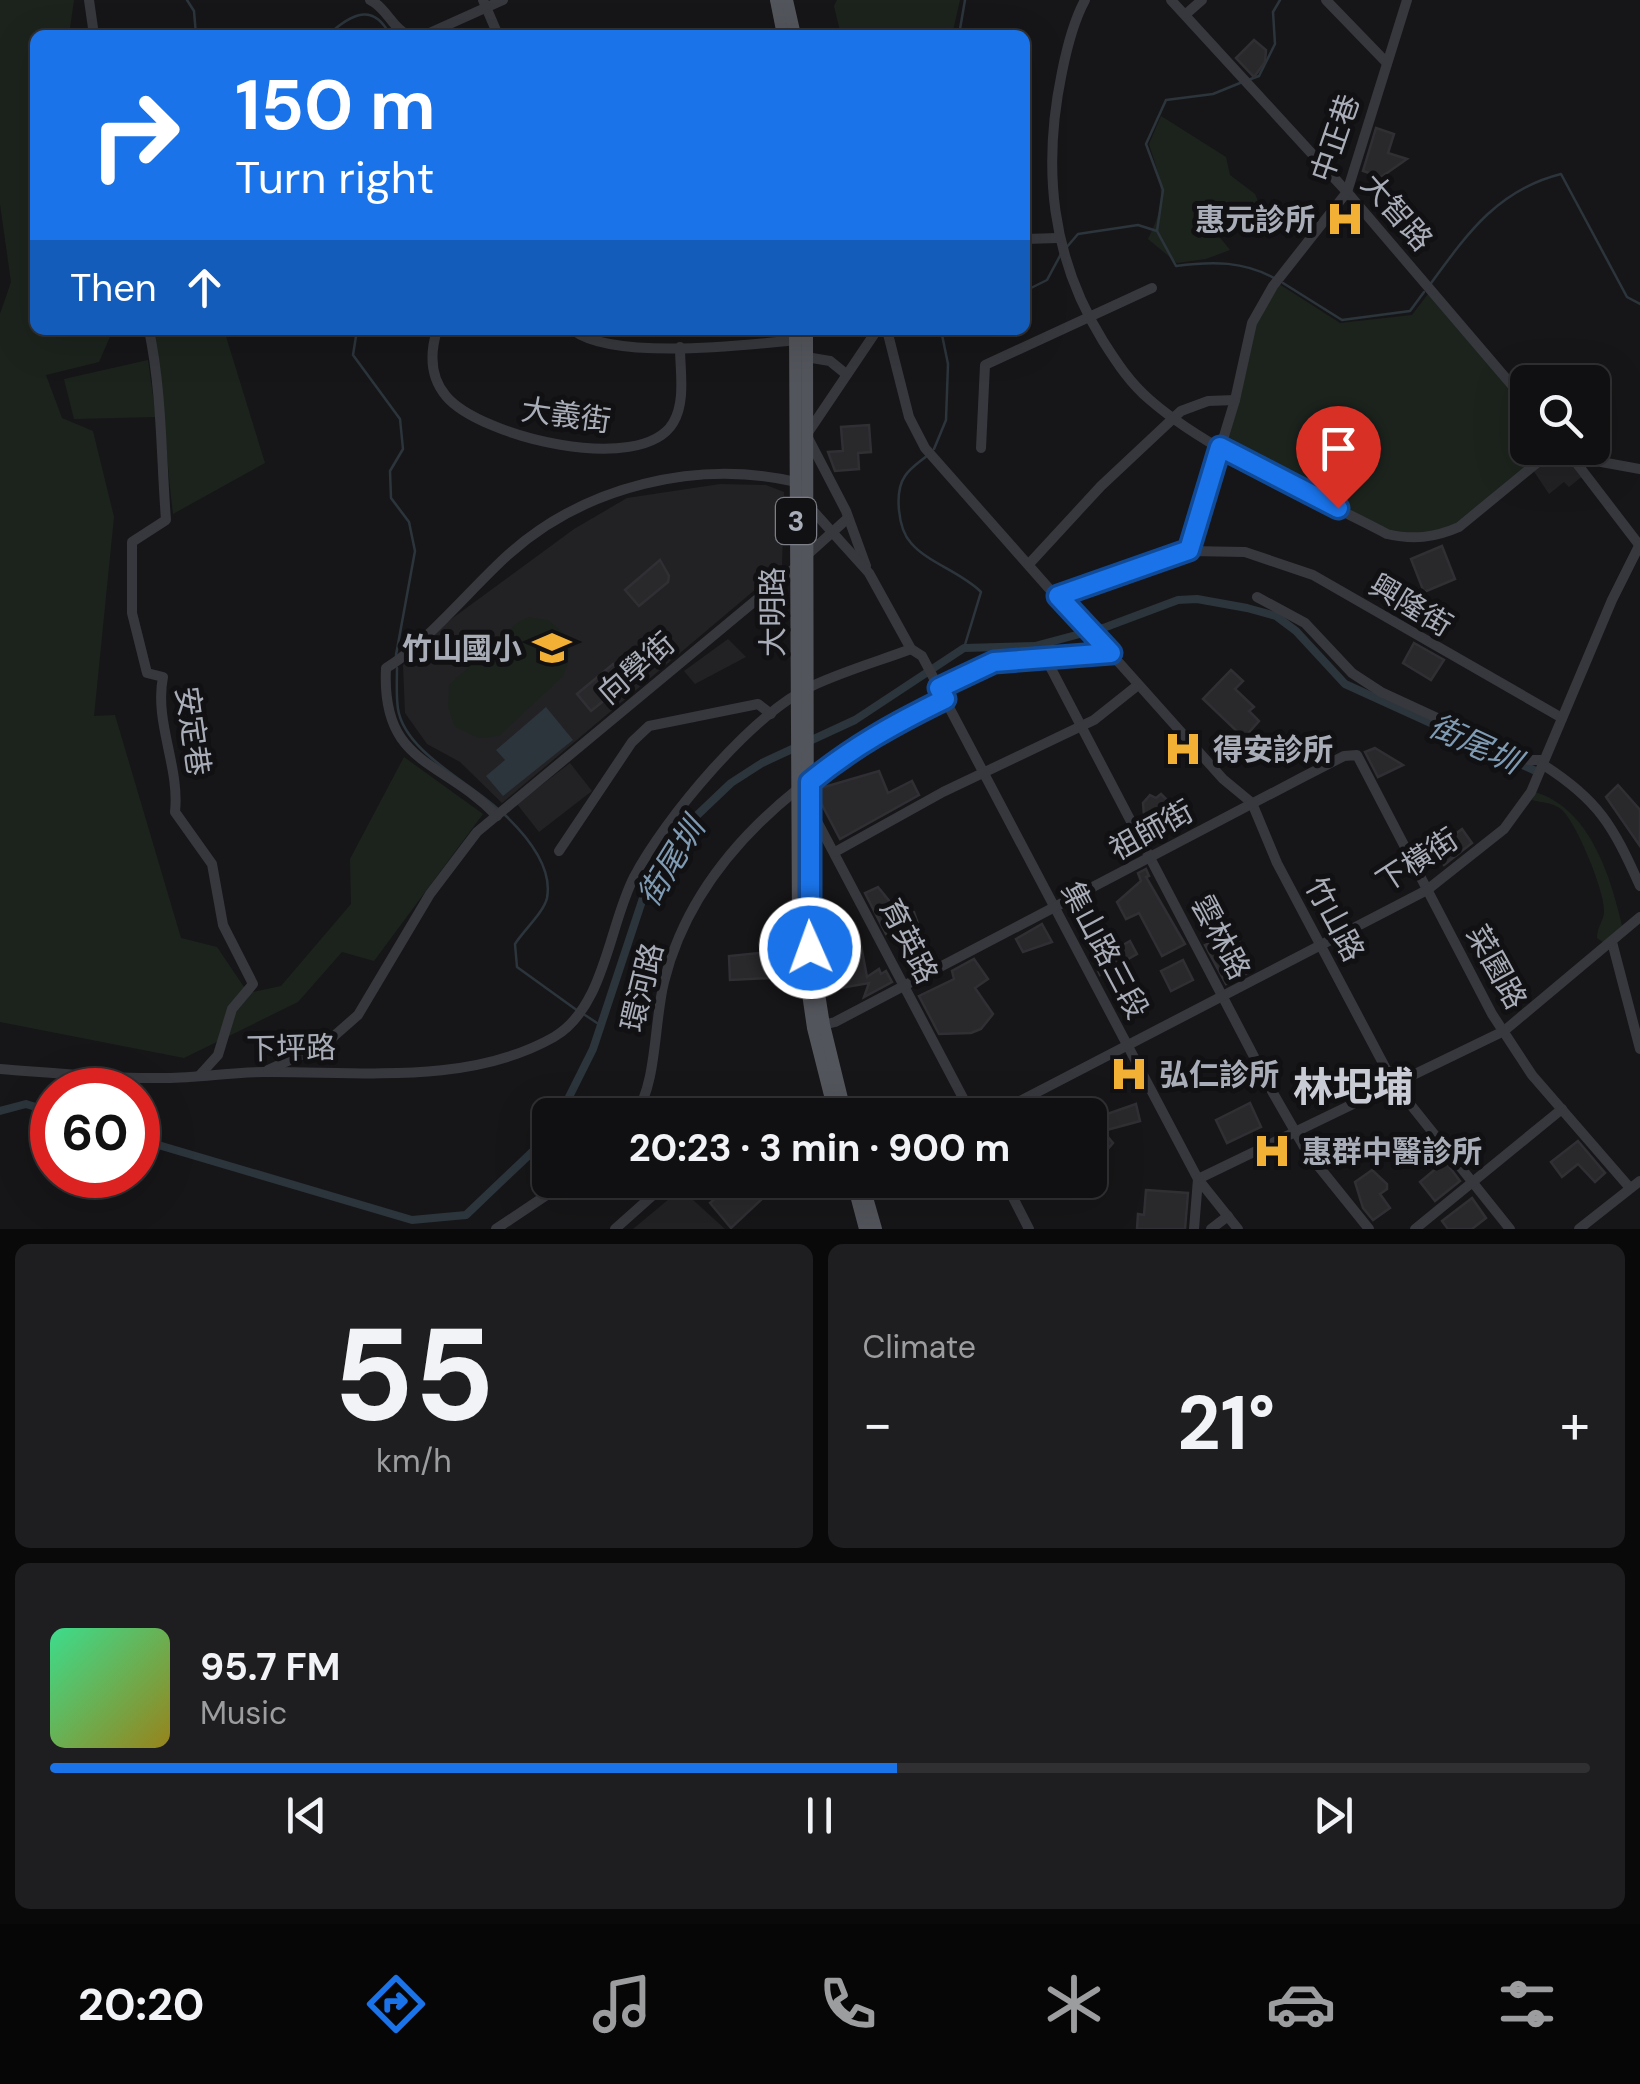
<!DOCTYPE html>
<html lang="en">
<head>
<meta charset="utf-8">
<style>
	body { margin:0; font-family:"DM Sans","Noto Sans TC",sans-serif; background:#1e1e20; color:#f1f3f6; height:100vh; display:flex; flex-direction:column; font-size:38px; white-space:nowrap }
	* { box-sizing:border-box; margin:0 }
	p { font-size:32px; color:#9c9d9f }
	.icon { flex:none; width:55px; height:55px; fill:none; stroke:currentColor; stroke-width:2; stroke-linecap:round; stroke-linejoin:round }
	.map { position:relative; height:1229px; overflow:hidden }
	.details { display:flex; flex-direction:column; gap:15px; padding:15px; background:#09090a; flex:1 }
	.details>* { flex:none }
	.guide { position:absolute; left:30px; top:30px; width:1000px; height:305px; border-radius:15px; box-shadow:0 10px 40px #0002,0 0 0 2px #303032; background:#1a73e8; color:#fff; overflow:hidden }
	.tools { position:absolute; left:1510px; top:365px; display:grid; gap:20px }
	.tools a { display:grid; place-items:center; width:100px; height:100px; border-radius:15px; background:#101012; box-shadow:0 10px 40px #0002,0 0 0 2px #303032; font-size:50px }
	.speed { position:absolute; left:30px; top:1068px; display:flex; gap:20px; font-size:50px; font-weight:700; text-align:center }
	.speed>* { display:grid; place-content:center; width:130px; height:130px; border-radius:50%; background:#101012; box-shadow:0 10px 40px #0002,0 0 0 2px #303032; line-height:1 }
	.speed .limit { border:15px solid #d22; background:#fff; color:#111 }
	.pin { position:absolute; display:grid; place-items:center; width:85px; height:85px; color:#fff; margin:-102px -42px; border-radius:50% 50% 50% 0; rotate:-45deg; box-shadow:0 0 10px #0007 }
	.pin .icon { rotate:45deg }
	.me { position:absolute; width:110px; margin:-55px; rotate:358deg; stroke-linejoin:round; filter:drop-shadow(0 0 8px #0008) }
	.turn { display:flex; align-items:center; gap:35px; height:210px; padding:0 40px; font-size:45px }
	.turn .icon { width:130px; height:130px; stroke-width:2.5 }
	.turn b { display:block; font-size:70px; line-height:85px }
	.then { display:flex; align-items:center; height:95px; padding:0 40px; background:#0003; gap:20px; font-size:38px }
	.big { font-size:75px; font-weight:700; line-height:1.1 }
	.details .card { flex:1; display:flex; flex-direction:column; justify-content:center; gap:15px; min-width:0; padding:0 35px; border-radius:15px; background:#1e1e20 }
	.details .dial { align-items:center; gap:0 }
	.dial b { font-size:130px; line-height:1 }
	.song { display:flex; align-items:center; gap:30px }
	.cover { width:120px; height:120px; border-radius:15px; background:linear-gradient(135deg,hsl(150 70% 55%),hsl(50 70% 35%)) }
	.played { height:10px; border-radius:5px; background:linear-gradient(90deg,#1a73e8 55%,#303032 55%) }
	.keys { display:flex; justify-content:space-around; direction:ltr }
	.heat { display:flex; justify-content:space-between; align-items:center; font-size:55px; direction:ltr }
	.details .tiles { flex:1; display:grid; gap:15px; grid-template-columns:1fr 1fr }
	.card:last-child { grid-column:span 2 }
	.trip { position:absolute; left:532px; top:1098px; width:575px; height:100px; border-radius:15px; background:#101012; box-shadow:0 10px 40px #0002,0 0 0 2px #303032; font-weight:700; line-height:100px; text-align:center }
	.tab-bar { display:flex; height:160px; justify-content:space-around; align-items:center; background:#060607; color:#9c9d9f }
	.tab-bar .icon { width:70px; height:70px }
	.tab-bar .active { color:#1a73e8 }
	.tab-bar b { font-size:45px; color:#f1f3f6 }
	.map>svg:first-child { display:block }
</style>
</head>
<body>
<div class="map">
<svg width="1640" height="1229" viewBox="0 0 1640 1229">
	<rect width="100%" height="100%" fill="#161618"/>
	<g fill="#222225">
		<path d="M1555,448H1562L1584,475L1569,487L1564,482L1549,494L1531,467Z"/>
		<path d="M720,484L766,485L784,492L782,567L502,803L460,762L427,744L405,713L403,665L435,631L574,529L627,498Z"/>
		<path d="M728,639L746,657L695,684L684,671Z"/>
		<path d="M570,763L592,791L539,832L517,804Z"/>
		<path d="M681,1189L725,1229H633Z"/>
	</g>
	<g fill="#1c231d">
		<path d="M0,0H74L69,35H35V330H113L99,362L46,375L62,418L93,431L114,517L94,716L115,715L181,938L217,947L248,993L281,986L351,904L350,859L404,757L483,814L374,961L342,952L298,1002L184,1058L0,1022V314L11,282L0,204Z"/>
		<path d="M837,0H960L952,35H841L834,6Z"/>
		<path d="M1161,116L1226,157L1230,175L1255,194L1260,206L1222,220L1217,234L1230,250L1206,259L1177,263L1148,239C1168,200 1162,184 1149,144Z"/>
		<path d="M1276,282L1340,323L1412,315L1431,290L1527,403L1528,448H1555L1462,525L1421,538L1387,534L1223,446L1252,323Z"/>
		<path d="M152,330H224L265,463L173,514C165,452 165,390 152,330Z"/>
		<path d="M148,360L156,417L74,419L64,379Z"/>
		<path d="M528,617L548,620L566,635L570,649L568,663L563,676L499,736L479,738L455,727L448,707L449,685L517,623Z"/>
		<path d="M1535,792C1591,809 1611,878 1623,929L1604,943L1597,938C1597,926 1605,920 1604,909C1604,890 1576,821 1561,809C1551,802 1543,803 1532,800Z"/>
	</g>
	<path fill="#2c353c" d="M546,707L573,740L503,796L486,776L505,760L496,750Z"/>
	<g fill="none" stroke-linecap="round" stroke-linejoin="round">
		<g stroke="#2c353c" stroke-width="2.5">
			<path d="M187,0L194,11L196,35"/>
			<path d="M328,35C351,14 373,2 390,35"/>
			<path d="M959,35L965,0"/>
			<path d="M1248,80L1259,76L1275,44L1273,12L1280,0"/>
			<path d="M1157,231L1163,190L1146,144L1166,100L1213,94L1240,83"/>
			<path d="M1066,248L1078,234L1138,225L1157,231L1176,266C1213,261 1244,261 1276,279"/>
			<path d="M1283,283L1342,320L1410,311L1424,292"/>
			<path d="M1429,286C1467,234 1497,190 1561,174L1627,297L1640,304"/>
			<path d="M1025,291L1047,280L1061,254"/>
			<path d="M357,330L353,355L400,419L403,449L390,471L391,498L409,522L415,551L396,655"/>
			<path d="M934,449L946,420L948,364L941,330"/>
			<path d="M928,455C921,461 910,468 905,476C894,492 898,529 911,543C928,563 961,572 981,592L964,648"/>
			<path d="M397,668C397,681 396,696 398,709C405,752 468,781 499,810"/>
			<path d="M505,815C526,835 553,866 547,898C544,912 523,931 515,944L517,967L578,1011"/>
			<path d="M585,1015L600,1025"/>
		</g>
		<g stroke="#2c353c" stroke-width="8">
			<path d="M0,1111L26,1104L52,1112"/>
			<path d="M560,1115L593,1049L643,898L690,822L731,783L762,763L855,720L964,648L1035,646L1106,627L1178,600L1197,599L1247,608L1276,616L1296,631L1345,684L1538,772"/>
			<path d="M138,1139L412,1220L466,1215L550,1135"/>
		</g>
	</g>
	<g fill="#29292c" stroke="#303034" stroke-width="2.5">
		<path d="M1254,40L1266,50L1265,62L1254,77L1236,58Z"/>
		<path d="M1376,128L1394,134L1388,153L1407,159L1381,177L1363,171Z"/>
		<path d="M869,425L871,452L858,453L859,469L835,471L828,452L843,451L841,427Z"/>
		<path d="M1442,546L1455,579L1424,592L1411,559Z"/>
		<path d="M660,560L669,576L668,582L639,606L625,590Z"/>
		<path d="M1414,643L1444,660L1431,680L1403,663Z"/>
		<path d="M613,664L627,682L591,711L577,694Z"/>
		<path d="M1231,670L1243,681L1235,689L1254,707L1249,711L1259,721L1244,738L1203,699Z"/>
		<path d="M1375,748L1403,765L1378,777L1365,752Z"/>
		<path d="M879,771L888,793L912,781L919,795L840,839L820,801L821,788Z"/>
		<path d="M1618,785L1640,810V846L1606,797Z"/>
		<path d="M1161,794L1168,801L1161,807L1174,823L1162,833L1144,815L1143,803L1150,795L1156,798Z"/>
		<path d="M1462,829L1472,843L1444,865L1432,851Z"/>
		<path d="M1146,869L1149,876L1146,877L1185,944L1162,956L1139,913L1126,919L1117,902L1141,881L1138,873Z"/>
		<path d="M878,887L891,903L898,901L902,910L914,912L918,924L886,934L865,893Z"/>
		<path d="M1042,924L1052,942L1023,952L1016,939Z"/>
		<path d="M1235,932L1253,970L1226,984L1205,945Z"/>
		<path d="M859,935L867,977L879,969L881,974L886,971L892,982L864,997L869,983L829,990L821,942Z"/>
		<path d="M1130,941L1137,954L1100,975L1094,962Z"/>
		<path d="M788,950L790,977L730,980L729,956Z"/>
		<path d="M974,959L988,979L975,988L993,1014L981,1029L971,1033L939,1034L919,996L954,979L952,971Z"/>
		<path d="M1183,960L1193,980L1171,991L1161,971Z"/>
		<path d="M1250,1103L1261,1127L1227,1143L1216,1120Z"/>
		<path d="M1136,1104L1140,1121L1103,1131L1113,1143L1107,1150L1091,1135L1093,1119Z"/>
		<path d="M1578,1141L1605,1173L1595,1182L1578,1164L1562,1177L1551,1162Z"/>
		<path d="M1445,1161L1460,1181L1435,1201L1420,1182Z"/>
		<path d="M1372,1170L1387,1184V1189L1380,1194L1390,1208L1373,1220L1363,1208L1355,1182Z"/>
		<path d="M722,1180H782L731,1228L710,1203L728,1187Z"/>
		<path d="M1146,1190L1188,1193L1185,1229H1137L1138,1214L1144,1215Z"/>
		<path d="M1472,1198L1486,1218L1472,1229H1448L1442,1221Z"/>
	</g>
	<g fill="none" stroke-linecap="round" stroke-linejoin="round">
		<g stroke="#37383d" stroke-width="10">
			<path d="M89,0L94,35"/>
			<path d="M370,0C387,8 392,28 408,35"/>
			<path d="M483,0L498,35"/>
			<path d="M1085,0C1073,22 1067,47 1062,72C1042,168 1051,257 1103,341C1117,363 1130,383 1150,400C1212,454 1314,495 1387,534C1413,540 1434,538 1459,527L1555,448"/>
			<path d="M1171,0L1347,192L1528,404"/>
			<path d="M1326,0L1385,61"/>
			<path d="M1186,14L1202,0"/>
			<path d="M425,35L503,0"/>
			<path d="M1025,239L1058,238"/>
			<path d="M149,330C162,392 161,456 166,520L132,542V613L147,673L163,677C154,722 180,767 175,812L212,864L223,925L253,984L232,1009L218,1055L199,1076"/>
			<path d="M437,330C430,353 430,377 446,396C480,437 641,476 673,423C686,402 680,371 680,347"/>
			<path d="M573,330C613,361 747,345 798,340"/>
			<path d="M887,330L909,417L925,448L1075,618L1106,648L1223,779L1252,803L1277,863L1394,1084L1510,1229"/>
			<path d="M806,357L830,361L846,374"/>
			<path d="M807,434L877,330"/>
			<path d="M807,436L846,511L866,566"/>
			<path d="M981,448L985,365L1152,288"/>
			<path d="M1565,448L1640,546"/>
			<path d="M1574,457L1640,469"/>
			<path d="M806,503L869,573L911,649L922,656L1198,1179L1238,1229"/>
			<path d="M1189,551L1235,400L1252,323L1273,286L1347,192L1407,0"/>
			<path d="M807,555L848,518"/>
			<path d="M1029,564L1101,486L1181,411L1208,401L1235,400"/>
			<path d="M1057,596L1189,551L1245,552L1313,575L1562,718"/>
			<path d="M1257,597L1305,623L1352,673L1381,692L1528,760H1544"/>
			<path d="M1045,657L1273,1093L1307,1152L1369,1229"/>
			<path d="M939,688L995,662L1111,653"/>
			<path d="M1542,764C1599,800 1613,826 1640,886"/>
			<path d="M809,806L972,1115"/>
			<path d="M497,816C443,759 381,766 386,668C424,646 474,585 509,554C585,486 697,459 796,482L799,488"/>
			<path d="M559,851L632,742L649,726L758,704L771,714"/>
			<path d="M835,852L943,792L1094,720L1138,685"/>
			<path d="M1612,942L1640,1049"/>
			<path d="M819,1026L835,1022L1303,777L1344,756L1357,755L1492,1014L1532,1075L1630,1188"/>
			<path d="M0,1069C55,1073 111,1079 166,1078C199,1078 231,1072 264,1072C358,1071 468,1086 554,1037C605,1007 609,925 634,877C665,818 752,714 812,686C844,671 879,661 911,649"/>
			<path d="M268,1070L325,1044L358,1015L430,894L477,832L797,566"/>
			<path d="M635,1115C657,1084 654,1022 664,982C698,845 824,757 945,699"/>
			<path d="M993,1115L1427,890L1504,829L1531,792L1612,600L1640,544"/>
			<path d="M1004,1180L1029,1229"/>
			<path d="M860,1188L878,1180"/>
			<path d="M496,1229L569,1180"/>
			<path d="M615,1229L670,1180"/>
			<path d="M1194,1229L1198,1179L1504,1031L1640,917"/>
			<path d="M1211,1229L1228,1216"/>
			<path d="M1415,1229L1562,1109"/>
			<path d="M1579,1229L1640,1181"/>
		</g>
		<g stroke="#53555c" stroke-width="12">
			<path d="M776,0L783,35"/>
			<path d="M787,0L795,35"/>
			<path d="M795,330L798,925L813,1028L835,1115"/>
			<path d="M807,330L808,924L824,1025L846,1115"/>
			<path d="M852,1180L865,1229"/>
			<path d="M862,1180L876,1229"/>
		</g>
	</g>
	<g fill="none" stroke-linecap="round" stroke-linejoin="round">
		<g stroke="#114b97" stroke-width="25">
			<path id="route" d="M810,948V782C852,747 896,723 945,699L939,688L994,662L1111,653L1058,596L1189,550L1220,447L1338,508"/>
		</g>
		<use href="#route" stroke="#1a73e8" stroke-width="18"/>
	</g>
	<defs>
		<g id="hospital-bare" transform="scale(3)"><path d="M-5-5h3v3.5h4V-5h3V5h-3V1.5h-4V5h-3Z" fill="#f2b134" stroke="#111113" stroke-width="2.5" paint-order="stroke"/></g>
		<g id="school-bare" transform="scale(3)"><path d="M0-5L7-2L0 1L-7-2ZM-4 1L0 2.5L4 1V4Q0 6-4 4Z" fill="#f2b134" stroke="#111113" stroke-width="2.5" paint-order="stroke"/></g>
	</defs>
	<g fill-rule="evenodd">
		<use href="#hospital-bare" x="1345" y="219"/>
		<use href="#school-bare" x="552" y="648"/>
		<use href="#hospital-bare" x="1183" y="749"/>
		<use href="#hospital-bare" x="1129" y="1074"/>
		<use href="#hospital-bare" x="1272" y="1151"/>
	</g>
	<g text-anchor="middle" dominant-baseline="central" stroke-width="10" stroke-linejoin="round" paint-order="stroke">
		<rect fill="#111113" stroke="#7b7e86" stroke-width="2.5" x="776" y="498" width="40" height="46" rx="8"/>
		<g font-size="28" font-weight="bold" fill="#a8adb8">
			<text x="796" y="521">3</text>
		</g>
		<g font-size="30" fill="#a8adb8" stroke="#111113">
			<text transform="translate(1335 138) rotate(-71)">中正巷</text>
			<text transform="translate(1397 212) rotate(49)">大智路</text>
			<text transform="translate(566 415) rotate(8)">大義街</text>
			<text transform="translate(1411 605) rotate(31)">興隆街</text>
			<text transform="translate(772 612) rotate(-90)">大明路</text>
			<text transform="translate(636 668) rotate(-41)">向學街</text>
			<text transform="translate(193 731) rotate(82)">安定巷</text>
			<text transform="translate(1151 830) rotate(-29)">祖師街</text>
			<text transform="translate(1417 860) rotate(-33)">下橫街</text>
			<text transform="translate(1335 919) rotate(62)">竹山路</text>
			<text transform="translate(1221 937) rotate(62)">雲林路</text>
			<text transform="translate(909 941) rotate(63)">育英路</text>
			<text transform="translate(1105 950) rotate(62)">集山路三段</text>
			<text transform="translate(1497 967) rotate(61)">菜園路</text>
			<text transform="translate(642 987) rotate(-76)">環河路</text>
			<text transform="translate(291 1048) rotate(-1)">下坪路</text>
		</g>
		<g font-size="30" font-weight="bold" fill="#a8adb8" stroke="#111113" text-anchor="start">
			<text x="1315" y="219" text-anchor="end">惠元診所</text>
			<text x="522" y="648" text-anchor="end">竹山國小</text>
			<text x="1213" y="749">得安診所</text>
			<text x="1159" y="1074">弘仁診所</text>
			<text x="1302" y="1151">惠群中醫診所</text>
		</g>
		<g font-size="32" font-style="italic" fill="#7f9bb3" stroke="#111113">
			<text transform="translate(1475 744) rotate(25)">街尾圳</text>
			<text transform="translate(671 862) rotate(-58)">街尾圳</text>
		</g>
		<g font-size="40" font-weight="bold" fill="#c9ccd4" stroke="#111113">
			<text x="1353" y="1087">林圯埔</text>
		</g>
	</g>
</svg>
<div class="tools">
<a><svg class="icon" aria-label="search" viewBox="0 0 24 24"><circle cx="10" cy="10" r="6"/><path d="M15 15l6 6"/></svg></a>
</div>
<div class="speed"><div class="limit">60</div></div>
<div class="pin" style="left:1338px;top:508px;background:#d93025"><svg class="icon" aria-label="arrive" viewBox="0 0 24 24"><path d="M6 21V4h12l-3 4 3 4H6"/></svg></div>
<svg class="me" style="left:810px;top:948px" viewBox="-20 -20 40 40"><circle r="17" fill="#1a73e8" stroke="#fff" stroke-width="3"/><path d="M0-11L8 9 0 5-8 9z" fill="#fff"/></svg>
<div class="trip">20:23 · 3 min · 900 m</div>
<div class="guide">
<div class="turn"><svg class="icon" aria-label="right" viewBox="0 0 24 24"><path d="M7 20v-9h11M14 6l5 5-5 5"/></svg><div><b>150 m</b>Turn right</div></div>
<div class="then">Then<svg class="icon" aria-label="ahead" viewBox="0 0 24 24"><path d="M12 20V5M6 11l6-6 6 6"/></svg></div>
</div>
</div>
<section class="details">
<div class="tiles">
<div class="card dial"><b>55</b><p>km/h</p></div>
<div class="card"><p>Climate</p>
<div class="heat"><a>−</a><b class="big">21°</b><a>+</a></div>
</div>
<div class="card">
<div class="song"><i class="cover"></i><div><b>95.7 FM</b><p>Music</p></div></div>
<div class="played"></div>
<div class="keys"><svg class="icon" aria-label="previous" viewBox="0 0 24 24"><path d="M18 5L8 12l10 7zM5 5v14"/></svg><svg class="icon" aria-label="pause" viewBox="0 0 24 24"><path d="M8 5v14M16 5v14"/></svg><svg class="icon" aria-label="next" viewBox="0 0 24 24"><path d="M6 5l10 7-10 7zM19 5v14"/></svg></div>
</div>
</div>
</section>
<nav class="tab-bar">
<b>20:20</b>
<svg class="icon active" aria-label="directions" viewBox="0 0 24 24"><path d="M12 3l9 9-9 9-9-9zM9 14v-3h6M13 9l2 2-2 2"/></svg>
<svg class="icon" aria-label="music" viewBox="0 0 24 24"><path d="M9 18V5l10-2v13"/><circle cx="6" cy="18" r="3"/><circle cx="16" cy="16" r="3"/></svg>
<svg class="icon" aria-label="phone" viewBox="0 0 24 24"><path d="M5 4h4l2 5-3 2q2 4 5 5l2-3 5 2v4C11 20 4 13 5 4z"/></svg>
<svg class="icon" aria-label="climate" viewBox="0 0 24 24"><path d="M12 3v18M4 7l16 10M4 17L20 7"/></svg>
<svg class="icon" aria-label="car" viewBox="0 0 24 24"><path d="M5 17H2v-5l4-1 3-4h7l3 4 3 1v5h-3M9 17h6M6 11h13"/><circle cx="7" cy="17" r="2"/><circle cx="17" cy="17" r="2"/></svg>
<svg class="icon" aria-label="filters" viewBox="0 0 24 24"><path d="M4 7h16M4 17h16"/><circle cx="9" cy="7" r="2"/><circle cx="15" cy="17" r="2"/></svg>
</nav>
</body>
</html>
